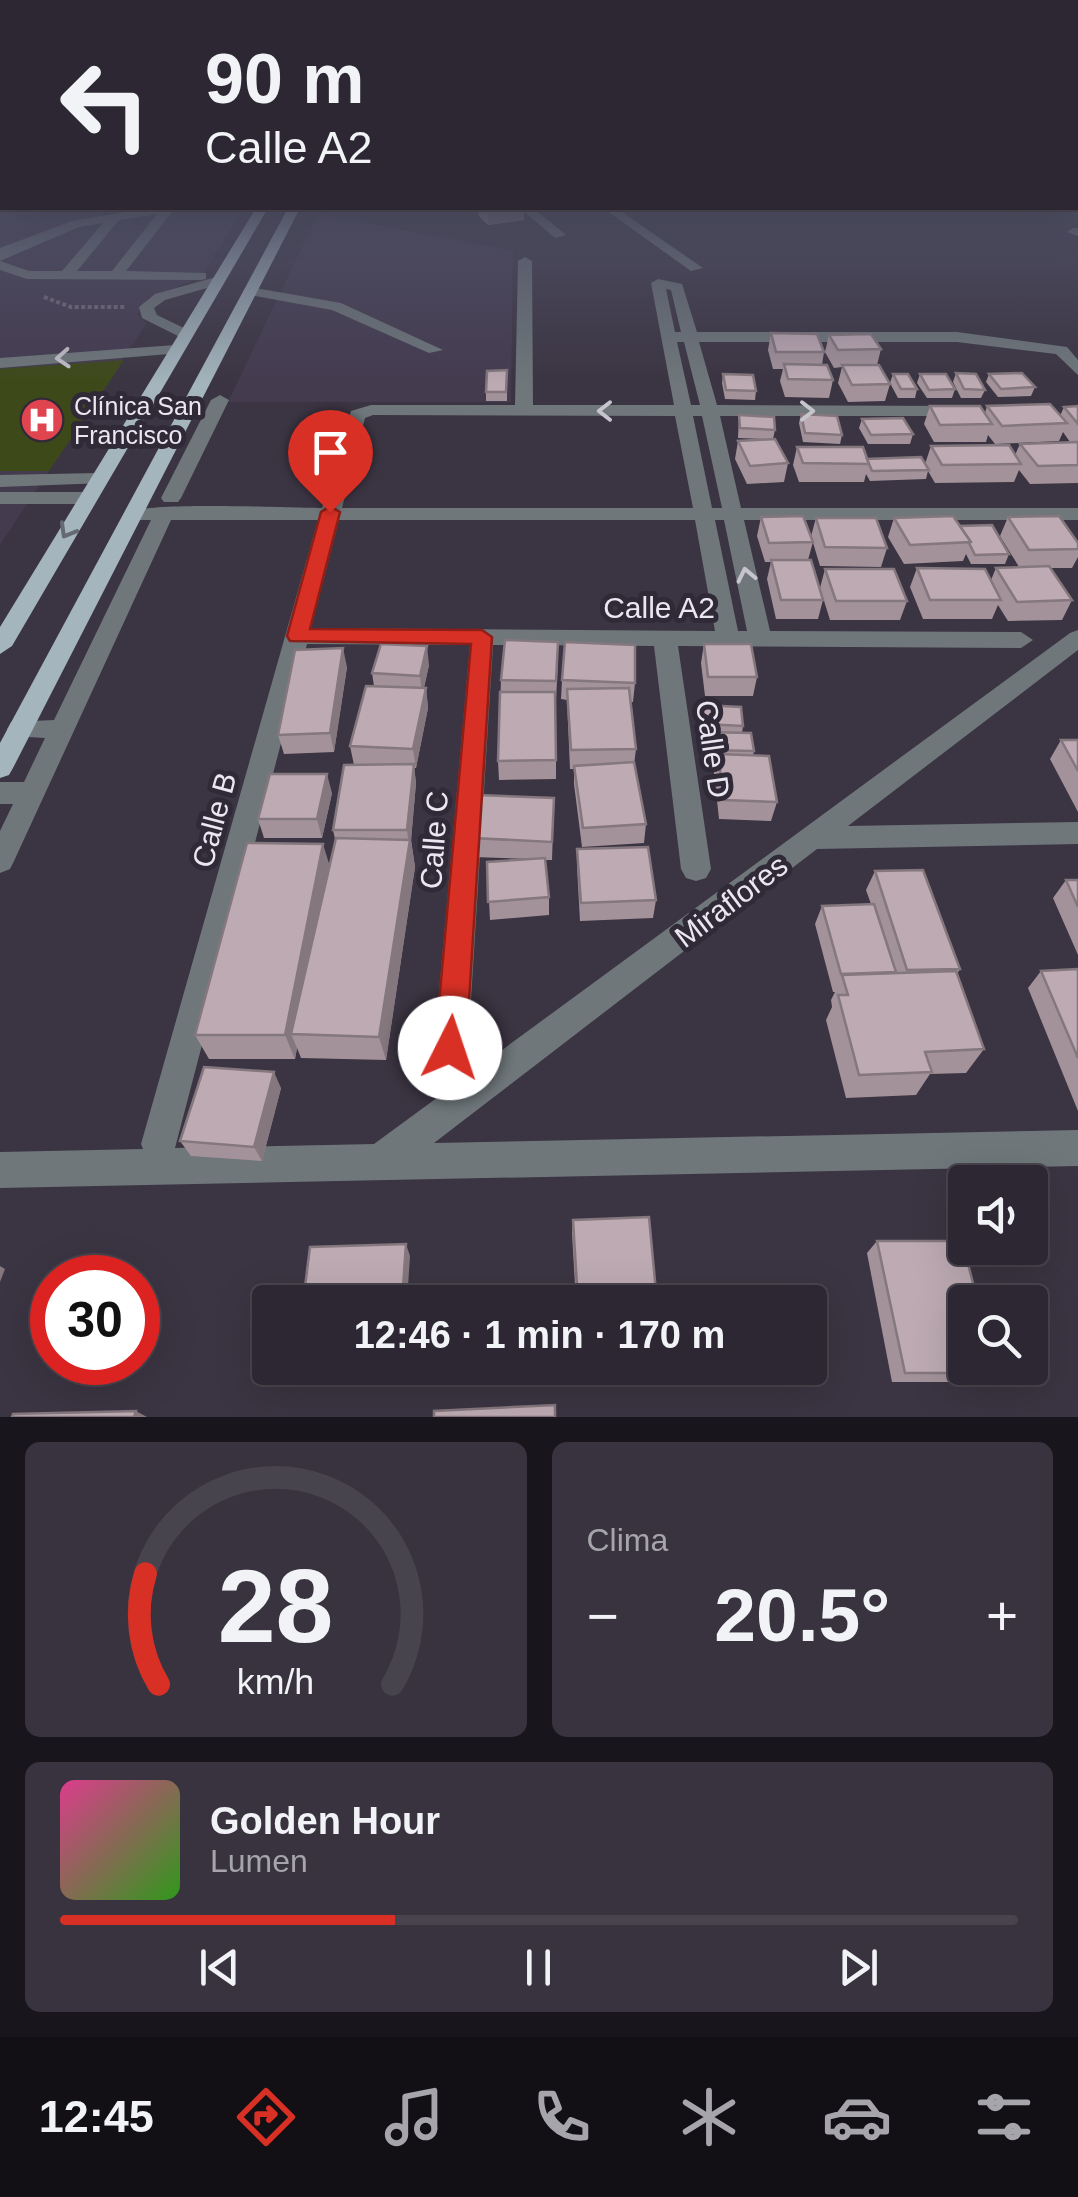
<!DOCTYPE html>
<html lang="es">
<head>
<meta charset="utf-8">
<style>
	body { margin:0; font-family:Arial,sans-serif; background:#38333e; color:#f1f3f6; height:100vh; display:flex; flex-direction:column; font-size:38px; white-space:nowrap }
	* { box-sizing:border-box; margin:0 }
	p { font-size:32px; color:#a6a5ac }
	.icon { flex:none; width:55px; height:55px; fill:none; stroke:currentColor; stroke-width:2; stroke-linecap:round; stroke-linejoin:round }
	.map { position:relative; height:1417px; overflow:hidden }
	.side { display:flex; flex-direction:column; gap:25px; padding:25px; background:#18151c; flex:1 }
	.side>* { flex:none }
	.top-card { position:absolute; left:0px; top:0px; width:1080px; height:210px; box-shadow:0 10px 40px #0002,0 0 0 2px #48444d; background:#2c2732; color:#f1f3f6; overflow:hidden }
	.buttons { position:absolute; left:948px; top:1165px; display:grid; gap:20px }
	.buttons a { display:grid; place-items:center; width:100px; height:100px; border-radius:10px; background:#2c2732; box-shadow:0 10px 40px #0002,0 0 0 2px #48444d; font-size:50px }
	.speed { position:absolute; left:30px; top:1255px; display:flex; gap:20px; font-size:50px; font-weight:700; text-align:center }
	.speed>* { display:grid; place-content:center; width:130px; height:130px; border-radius:50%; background:#2c2732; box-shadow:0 10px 40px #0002,0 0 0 2px #48444d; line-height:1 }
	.speed .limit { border:15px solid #d22; background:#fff; color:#111 }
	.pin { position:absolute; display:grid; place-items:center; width:85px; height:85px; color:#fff; margin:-102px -42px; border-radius:50% 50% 50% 0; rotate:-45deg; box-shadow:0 0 10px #0007 }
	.pin .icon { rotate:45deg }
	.me { position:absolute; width:110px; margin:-55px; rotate:4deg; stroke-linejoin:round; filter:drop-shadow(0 0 8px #0008) }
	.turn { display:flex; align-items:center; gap:35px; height:210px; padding:0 40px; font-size:45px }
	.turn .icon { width:130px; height:130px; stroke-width:2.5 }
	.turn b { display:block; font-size:70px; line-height:85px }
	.big { font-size:75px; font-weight:700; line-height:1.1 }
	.side .widget { flex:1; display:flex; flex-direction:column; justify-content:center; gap:15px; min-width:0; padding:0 35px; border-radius:15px; background:#38333e }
	.side .dial { align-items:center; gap:0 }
	.dial svg { height:260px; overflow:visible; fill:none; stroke:#48444d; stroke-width:7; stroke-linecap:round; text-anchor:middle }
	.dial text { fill:#f1f3f6; stroke:none }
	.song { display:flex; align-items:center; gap:30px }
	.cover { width:120px; height:120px; border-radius:15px; background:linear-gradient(135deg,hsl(330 70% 55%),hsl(110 70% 35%)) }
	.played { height:10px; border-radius:5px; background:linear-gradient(90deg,#d93025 35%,#48444d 35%) }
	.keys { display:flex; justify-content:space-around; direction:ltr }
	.heat { display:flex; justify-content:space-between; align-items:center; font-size:55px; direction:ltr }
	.side .tiles { flex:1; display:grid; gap:25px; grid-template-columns:1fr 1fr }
	.widget:last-child { grid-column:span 2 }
	.trip { position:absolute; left:252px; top:1285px; width:575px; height:100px; border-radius:10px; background:#2c2732; box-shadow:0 10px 40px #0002,0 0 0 2px #48444d; font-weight:700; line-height:100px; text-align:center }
	.menu { display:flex; height:160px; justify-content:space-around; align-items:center; background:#121014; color:#a6a5ac }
	.menu .icon { width:70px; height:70px }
	.menu .current { color:#d93025 }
	.menu b { font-size:45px; color:#f1f3f6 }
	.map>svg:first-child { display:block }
</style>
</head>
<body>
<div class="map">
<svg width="1078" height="1417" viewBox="0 0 1078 1417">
	<rect width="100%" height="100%" fill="#3b3442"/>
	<g fill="#443b4f">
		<path d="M0,195L2,208H244L200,278L148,298L137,314L146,324L0,545Z"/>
		<path d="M318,214L513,251L511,402H228Z"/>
	</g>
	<path fill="#3e4919" d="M124,360L49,471H0V369Z"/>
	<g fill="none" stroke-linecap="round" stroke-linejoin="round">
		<path stroke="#736d7a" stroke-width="4" stroke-dasharray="4 2.5" stroke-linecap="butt" d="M44,297L71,307H125"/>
		<g fill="#6f777b" fill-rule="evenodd">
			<path d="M0,187L2,188V194L0,195Z"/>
			<path d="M149,208H265L259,212H172L126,271L206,273V279L201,280L27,279L0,270V248L72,221ZM157,214L112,271H77L119,220ZM103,223L62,271H29L0,261L79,227Z"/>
			<path d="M520,208H533L566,235L555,238Z"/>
			<path d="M603,208H616L703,268L691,271Z"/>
			<path d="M1073,228H1078V236L1067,232Z"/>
			<path d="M525,257L532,261L533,405H674L651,283L658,279L682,284L697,332H957L1067,347L1078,360V375L1056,354L957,342H699L717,405L961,406L970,411L961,416H720L741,508H1078V520H744L770,631L1021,632L1033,640L1021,648L678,646L711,869L706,878L696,881L686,878L681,869L654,646L493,645L468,1048L463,1059L451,1064L439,1059L434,1048L470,645L307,644L175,1148L374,1144L1070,633L1078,630V650L848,826L1078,822V844L817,849L434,1143L1078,1130V1166L0,1188V1152L143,1149L141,1144L318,520H171L14,861L10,869L0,873V831L13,804H0V782H24L45,738L11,736L7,729L11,722L54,720L151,520H134L124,514C139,501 291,508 322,508L351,411L371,405H515L518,261ZM666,289L671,290L681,332H675ZM677,342H684L700,405H691ZM373,415L675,416L693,508H342L365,418ZM693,416H702L722,508H712ZM339,520H695L715,631L311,628ZM715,520H724L747,631H738Z"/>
			<path d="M216,277L223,281L221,284L165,300L154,308L157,315L190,331V337H180L142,318L139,307L155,294Z"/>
			<path d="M250,287L341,303L443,350L429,353L332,310L245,294L243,291Z"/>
			<path d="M175,345L183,350L181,353L0,368V358Z"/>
			<path d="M220,395L229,400L181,498L178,502H164L161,498L211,400Z"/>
			<path d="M97,473L107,479L104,483L0,487V475Z"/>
			<path d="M0,492H87L97,498L87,504H0Z"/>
		</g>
		<g fill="#a4b5bd" fill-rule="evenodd">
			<path d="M256,208H268L12,646L0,654V627Z"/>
			<path d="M288,208H300L13,768L9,775L0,778V743Z"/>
		</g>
	</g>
	<g fill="#a3929a">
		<path d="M478,208H524V220L488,225L479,216Z"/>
		<path d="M771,333L824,352L822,365L833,380L829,398L785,397L780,381L783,369H773L768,350Z"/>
		<path d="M829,335L881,349L877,365L890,384L885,401L848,402L838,383L842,367L834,368L825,352Z"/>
		<path d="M507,370V401H486V392Z"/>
		<path d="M956,373L985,390L981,398H961L953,382Z"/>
		<path d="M723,374L756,391L755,400L725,399L722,383Z"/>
		<path d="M893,374L917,389L915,398H898L890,383Z"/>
		<path d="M920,374L955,389L952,398H927L917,383Z"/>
		<path d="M989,374L1035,387L1031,396L998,397L986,382Z"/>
		<path d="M930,406L985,413L987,406L1060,416L1064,407L1078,406V483L1030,484L1019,470L1014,482L935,483L928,471L926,479L870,481L866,474L864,482H799L793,465L797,447L867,459L925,464L931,446L1015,455L1020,444L1070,442L1063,432L1059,441L995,444L988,435L986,442H934L924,424Z"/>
		<path d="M801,414L842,435L840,444L803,442L799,423Z"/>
		<path d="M739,415L775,430L773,439L788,463L784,482L747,484L735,459L738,441L765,439L738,438Z"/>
		<path d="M862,419L913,434L910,444H868L859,428Z"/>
		<path d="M761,517L813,542L808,560L823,600L818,619H776L767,579L771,562H765L757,536Z"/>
		<path d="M1008,517L1078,543V557L1072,568H1051L1072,600L1062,620L1008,621L998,605L992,619H923L910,587L917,568L991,580L996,568L1019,567L1000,536Z"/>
		<path d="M816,518L887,548L881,567L820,566L811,536Z"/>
		<path d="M894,518L960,526L1009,554L1005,564H971L966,554L963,561L904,564L888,537Z"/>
		<path d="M825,569L907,601L900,620H830L820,588Z"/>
		<path d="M704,644L757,677L753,696H705L701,663Z"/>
		<path d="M558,661L556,700V779L499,780L498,761L501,680Z"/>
		<path d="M429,665L424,688H426L428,708L416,768H414L416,783L411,840L415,867L386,1060L301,1058L297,1048L295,1059H209L195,1035L329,865L335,839L333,830L354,765L350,746L374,686L372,673Z"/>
		<path d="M347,667L334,752L284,754L278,735Z"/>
		<path d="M562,680L635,683L633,702H631L636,749L634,765L646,824L644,843L582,847L574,784V769H570L567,700L561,699Z"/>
		<path d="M702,705L743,726L742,733L754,751L753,755L777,802L771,821L719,819L714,773L717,760H704L701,714Z"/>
		<path d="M1061,740H1078V812L1050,759Z"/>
		<path d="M332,793L322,838H264L258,819Z"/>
		<path d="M554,798L552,860H545L549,897V915L490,920L487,862L531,859L474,857L473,838Z"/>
		<path d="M577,849L656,900L653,918L580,921L577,867Z"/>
		<path d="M875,871L960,969L957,974L984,1049L966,1073L930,1074L916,1095L846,1098L826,1020L832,1007L831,1000L835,992H833L815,924L822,906L871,904L866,890Z"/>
		<path d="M1066,880H1078V955L1053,898Z"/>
		<path d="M1078,969V1111L1028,988L1041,971Z"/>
		<path d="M281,1088L262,1161L191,1156L180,1141Z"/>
		<path d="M573,1220L657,1302H576L572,1233Z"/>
		<path d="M877,1241L998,1373L982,1382H892L867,1253Z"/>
		<path d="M404,1368L403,1378L320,1381L312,1372Z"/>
	</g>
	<g fill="#84777d">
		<path d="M506,208H524V220L488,225L487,210Z"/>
		<path d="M427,646L429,665L422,695L420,676Z"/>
		<path d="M343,648L347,667L334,752L330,733Z"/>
		<path d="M426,688L428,708L416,768L413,749Z"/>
		<path d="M414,764L416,783L411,840L415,867L386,1060L379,1037L409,846L407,830Z"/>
		<path d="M327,774L332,793L322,838L317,819Z"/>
		<path d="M323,844L331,870L291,1034L297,1048L295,1059L285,1035Z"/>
		<path d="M274,1072L281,1088L262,1161L254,1147Z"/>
		<path d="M406,1244L410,1256L407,1302H402Z"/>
		<path d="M0,1266L5,1269L0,1282Z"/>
		<path d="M136,1411L147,1417H134Z"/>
	</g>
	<g fill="#bdaab3" stroke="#84777d" stroke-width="2.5">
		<path d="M771,333L817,334L824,352H776Z"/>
		<path d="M871,334L881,349L838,350L829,335Z"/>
		<path d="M784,364L827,365L833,380L788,379Z"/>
		<path d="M842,365H879L890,384L852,385Z"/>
		<path d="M507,370L506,392H486L487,371Z"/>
		<path d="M956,373L976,374L985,390L964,389Z"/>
		<path d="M1022,373L1035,387L1001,389L989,374Z"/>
		<path d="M723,374L753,375L756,391L726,390Z"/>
		<path d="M893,374H908L917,389H901Z"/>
		<path d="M920,374H946L955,389L929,390Z"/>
		<path d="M1050,404L1067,423L1002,426L987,406Z"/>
		<path d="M930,406H980L992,424L940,425Z"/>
		<path d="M1078,406V424L1064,407Z"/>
		<path d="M801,414L837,416L842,435L805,433Z"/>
		<path d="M739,415L774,417L775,430L740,428Z"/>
		<path d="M903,418L913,434L871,435L862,419Z"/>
		<path d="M775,439L788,463L750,466L738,441Z"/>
		<path d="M1078,442V465L1038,466L1020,444Z"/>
		<path d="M1009,445L1021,464L942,465L931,446Z"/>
		<path d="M797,447H863L869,464L803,463Z"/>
		<path d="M921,457L929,470L872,471L867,459Z"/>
		<path d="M803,516L813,542L769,543L761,517Z"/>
		<path d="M953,516L971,542L910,545L894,518Z"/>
		<path d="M1059,516L1078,543V549L1029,550L1008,517Z"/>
		<path d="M816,518H876L887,548L825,547Z"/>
		<path d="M992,525L1009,554L975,555L969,543L971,542L960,526Z"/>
		<path d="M771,560H811L823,600H781Z"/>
		<path d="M1049,566L1072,600L1017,602L996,568Z"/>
		<path d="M917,568L985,569L1001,600H930Z"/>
		<path d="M825,569H894L907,601H836Z"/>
		<path d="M505,640L558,642L556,681L501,680Z"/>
		<path d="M565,642L635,645V683L562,680Z"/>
		<path d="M381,644L427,646L420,676L372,673Z"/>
		<path d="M704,644H751L757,677H708Z"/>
		<path d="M343,648L330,733L278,735L295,650Z"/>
		<path d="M366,686L426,688L413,749L350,746Z"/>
		<path d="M629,688L636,749L571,750L567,689Z"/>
		<path d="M500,692H555L556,760L498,761Z"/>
		<path d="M702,705L741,707L743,726L704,724Z"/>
		<path d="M704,732L751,733L754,751L705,750Z"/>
		<path d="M1061,740H1078V771Z"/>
		<path d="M718,754L769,756L777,802L724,800Z"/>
		<path d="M634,762L646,824L583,828L574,766Z"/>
		<path d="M414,764L407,830H333L344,765Z"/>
		<path d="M270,774H327L317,819H258Z"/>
		<path d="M478,795L554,798L552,842L473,838Z"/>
		<path d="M336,838L410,840L379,1037L291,1034Z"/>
		<path d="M247,843L323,844L285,1035H195Z"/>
		<path d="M648,847L656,900L581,903L577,849Z"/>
		<path d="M545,858L549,897L488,902L487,862Z"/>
		<path d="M923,870L960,969L907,970L875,871Z"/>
		<path d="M1066,880H1078V907Z"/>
		<path d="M874,904L896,972L841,974L822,906Z"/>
		<path d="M1078,969V1058L1041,971Z"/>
		<path d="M956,971L984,1049L925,1052L932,1072L859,1075L838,995H848L842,975Z"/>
		<path d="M204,1067L274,1072L254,1147L180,1141Z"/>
		<path d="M649,1217L657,1302H578L573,1220Z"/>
		<path d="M877,1241H962L978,1302H965V1368H996L998,1373H905Z"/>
		<path d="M406,1244L402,1302H303L310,1247Z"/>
		<path d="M312,1368H398V1369L312,1372Z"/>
		<path d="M555,1405V1417H434V1411Z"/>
		<path d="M136,1411L134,1417H12L13,1414Z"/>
	</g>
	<defs><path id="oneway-chevron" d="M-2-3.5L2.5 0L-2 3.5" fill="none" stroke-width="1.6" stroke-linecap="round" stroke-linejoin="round" transform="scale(2.5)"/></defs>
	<g stroke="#c6c5cd">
		<use href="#oneway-chevron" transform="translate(63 358) rotate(176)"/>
		<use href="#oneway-chevron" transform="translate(605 411) rotate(-180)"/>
		<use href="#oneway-chevron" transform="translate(807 411)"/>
		<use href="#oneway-chevron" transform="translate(746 575) rotate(-102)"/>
	</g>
	<use stroke="#646974" href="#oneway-chevron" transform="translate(67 531) rotate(120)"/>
	<linearGradient id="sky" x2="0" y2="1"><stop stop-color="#201d24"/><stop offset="0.49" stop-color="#4f5065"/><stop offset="1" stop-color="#4f5065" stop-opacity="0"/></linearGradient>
	<rect width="1078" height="385" fill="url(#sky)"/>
	<path fill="#d93025" stroke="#8d1f18" stroke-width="2.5" d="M330,506L340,512L310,629L482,630L492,637L466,1048L461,1058L450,1063L440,1058L435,1048L471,644L290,641L287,636L321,512Z"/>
	<defs>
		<g id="hospital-disc" transform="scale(2.25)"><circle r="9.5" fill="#e0444e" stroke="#302a38"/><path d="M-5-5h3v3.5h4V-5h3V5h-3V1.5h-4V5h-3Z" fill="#fff"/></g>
	</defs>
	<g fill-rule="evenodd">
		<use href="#hospital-disc" x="42" y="420"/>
	</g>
	<g text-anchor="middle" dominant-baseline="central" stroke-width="10" stroke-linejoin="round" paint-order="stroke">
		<g font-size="25" fill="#ebe7f0" stroke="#302a38" text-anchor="start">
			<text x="74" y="406">Clínica San<tspan x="74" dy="29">Francisco</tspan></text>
		</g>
		<g font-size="30" fill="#ebe7f0" stroke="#302a38">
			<text x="659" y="607">Calle A2</text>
			<text transform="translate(713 749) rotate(82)">Calle D</text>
			<text transform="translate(214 820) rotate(-75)">Calle B</text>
			<text transform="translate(434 840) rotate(-86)">Calle C</text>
			<text transform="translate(731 901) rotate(-37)">Miraflores</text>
		</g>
	</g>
</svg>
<div class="buttons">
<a><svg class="icon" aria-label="sound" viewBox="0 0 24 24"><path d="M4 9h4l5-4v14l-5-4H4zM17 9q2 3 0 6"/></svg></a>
<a><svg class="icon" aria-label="search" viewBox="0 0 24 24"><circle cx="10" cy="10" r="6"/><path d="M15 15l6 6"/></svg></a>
</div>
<div class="speed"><div class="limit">30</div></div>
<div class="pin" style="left:330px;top:512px;background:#d93025"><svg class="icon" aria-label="arrive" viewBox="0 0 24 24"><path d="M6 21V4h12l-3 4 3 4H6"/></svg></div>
<svg class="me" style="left:450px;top:1048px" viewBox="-20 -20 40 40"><circle r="19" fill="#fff"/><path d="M0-13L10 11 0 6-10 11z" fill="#d93025"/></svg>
<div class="trip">12:46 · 1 min · 170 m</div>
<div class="top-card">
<div class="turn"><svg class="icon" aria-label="left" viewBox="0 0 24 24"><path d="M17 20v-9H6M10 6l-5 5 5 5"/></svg><div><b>90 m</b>Calle A2</div></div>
</div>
</div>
<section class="side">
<div class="tiles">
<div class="widget dial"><svg viewBox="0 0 100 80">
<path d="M14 69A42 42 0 1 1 86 69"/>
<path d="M14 69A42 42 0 0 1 10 35" stroke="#d93025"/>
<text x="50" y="56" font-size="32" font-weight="700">28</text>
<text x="50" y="72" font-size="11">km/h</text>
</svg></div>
<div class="widget"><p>Clima</p>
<div class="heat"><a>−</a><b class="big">20.5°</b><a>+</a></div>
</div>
<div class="widget">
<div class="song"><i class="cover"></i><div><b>Golden Hour</b><p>Lumen</p></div></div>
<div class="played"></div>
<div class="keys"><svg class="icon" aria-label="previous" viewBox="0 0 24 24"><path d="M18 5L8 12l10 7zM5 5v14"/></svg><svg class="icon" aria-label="pause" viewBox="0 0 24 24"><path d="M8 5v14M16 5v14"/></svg><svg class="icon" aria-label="next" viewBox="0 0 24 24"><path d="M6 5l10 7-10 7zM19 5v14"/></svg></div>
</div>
</div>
</section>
<nav class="menu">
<b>12:45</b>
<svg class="icon current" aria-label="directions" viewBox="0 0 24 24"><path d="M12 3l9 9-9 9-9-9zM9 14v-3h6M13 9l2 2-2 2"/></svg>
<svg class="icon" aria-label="music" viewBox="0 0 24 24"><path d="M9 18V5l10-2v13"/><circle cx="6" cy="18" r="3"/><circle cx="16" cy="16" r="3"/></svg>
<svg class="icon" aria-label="phone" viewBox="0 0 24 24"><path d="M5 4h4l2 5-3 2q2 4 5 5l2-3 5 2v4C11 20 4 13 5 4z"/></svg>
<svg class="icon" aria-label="climate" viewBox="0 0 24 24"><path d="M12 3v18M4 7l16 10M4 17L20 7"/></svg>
<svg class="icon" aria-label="car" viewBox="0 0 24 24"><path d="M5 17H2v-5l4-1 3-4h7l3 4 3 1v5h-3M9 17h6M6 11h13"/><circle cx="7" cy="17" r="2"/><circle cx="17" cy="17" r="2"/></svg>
<svg class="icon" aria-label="filters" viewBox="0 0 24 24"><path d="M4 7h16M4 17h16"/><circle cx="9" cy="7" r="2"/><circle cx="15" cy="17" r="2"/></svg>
</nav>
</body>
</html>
